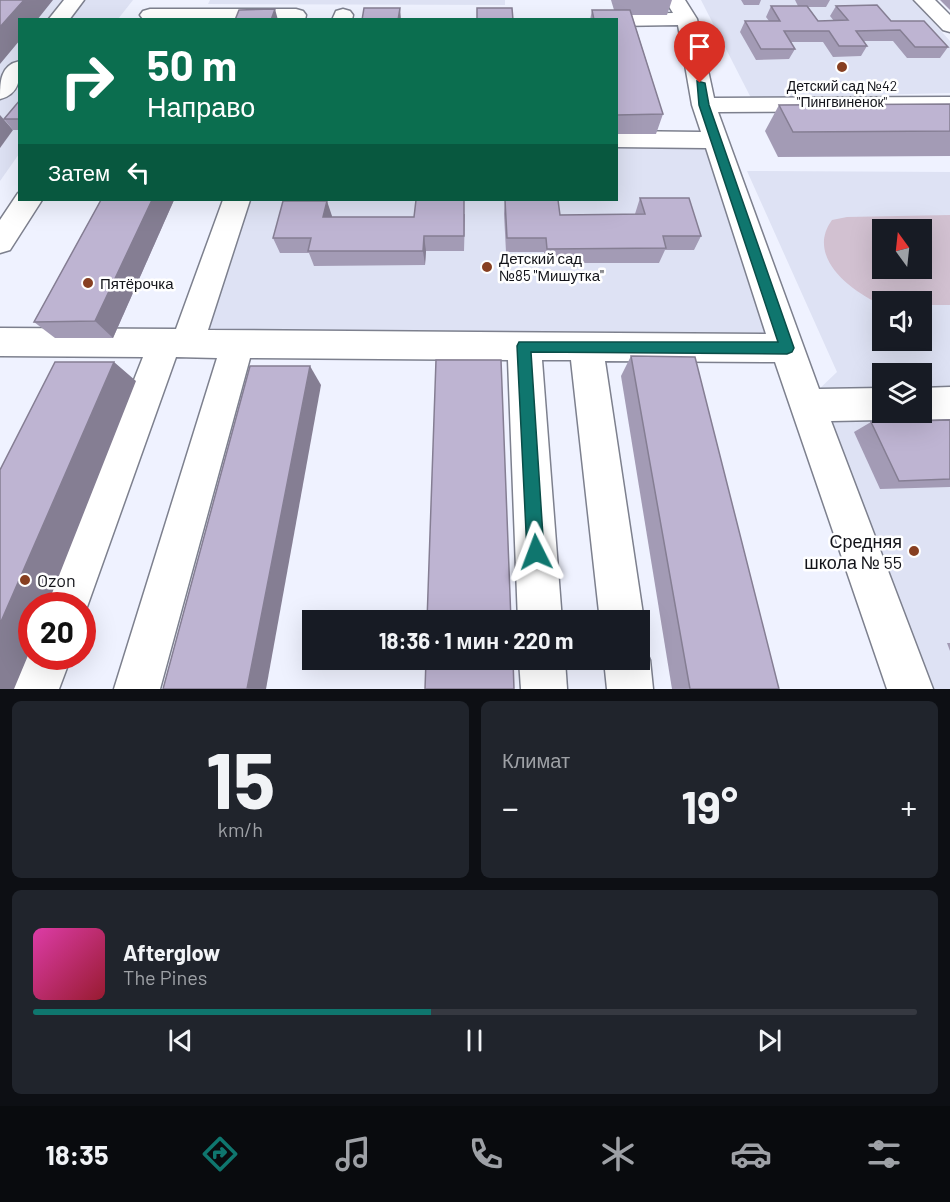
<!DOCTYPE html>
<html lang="ru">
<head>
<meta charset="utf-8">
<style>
	body { margin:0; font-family:Barlow,sans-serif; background:#20242c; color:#f1f3f6; height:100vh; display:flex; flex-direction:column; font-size:22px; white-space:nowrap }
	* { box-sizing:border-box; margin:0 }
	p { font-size:20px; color:#9ea1a6 }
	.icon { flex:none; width:33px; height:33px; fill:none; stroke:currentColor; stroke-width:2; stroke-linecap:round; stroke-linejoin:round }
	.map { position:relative; height:689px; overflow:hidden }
	.drawer { display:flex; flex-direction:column; gap:12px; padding:12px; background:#0d0f14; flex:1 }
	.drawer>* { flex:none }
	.banner { position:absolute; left:18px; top:18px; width:600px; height:183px; border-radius:0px; box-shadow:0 6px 24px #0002; background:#0b6e4f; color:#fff; overflow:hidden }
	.needle { width:39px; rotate:345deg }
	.controls { position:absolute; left:872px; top:219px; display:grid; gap:12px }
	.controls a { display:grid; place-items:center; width:60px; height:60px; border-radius:0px; background:#171b24; box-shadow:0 6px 24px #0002; font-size:30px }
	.speed { position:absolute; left:18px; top:592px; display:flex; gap:12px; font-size:30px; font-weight:700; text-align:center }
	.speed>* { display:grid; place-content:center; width:78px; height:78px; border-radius:50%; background:#171b24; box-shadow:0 6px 24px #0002; line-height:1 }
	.speed .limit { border:9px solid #d22; background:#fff; color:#111 }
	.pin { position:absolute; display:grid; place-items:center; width:51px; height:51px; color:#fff; margin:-62px -26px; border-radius:50% 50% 50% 0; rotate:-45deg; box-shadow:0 0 6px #0007 }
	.pin .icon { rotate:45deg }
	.me { position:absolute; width:66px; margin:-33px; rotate:357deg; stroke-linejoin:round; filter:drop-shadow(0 0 4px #0008) }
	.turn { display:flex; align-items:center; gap:21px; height:126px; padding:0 30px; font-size:27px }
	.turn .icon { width:78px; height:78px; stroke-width:2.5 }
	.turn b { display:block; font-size:42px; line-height:51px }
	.then { display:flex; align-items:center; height:57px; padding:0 30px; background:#0003; gap:12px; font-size:22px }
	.big { font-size:45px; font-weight:700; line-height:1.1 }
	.drawer .tile { flex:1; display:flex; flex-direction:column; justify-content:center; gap:9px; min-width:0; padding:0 21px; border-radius:9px; background:#20242c }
	.drawer .dial { align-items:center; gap:0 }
	.dial b { font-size:78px; line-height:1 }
	.song { display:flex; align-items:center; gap:18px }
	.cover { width:72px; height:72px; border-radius:9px; background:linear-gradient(135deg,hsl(320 70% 55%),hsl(350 70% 35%)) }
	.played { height:6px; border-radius:3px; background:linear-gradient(90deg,#0f766e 45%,#363941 45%) }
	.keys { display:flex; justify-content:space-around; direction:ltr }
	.heat { display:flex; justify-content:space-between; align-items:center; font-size:33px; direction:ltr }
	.drawer .tiles { flex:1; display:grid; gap:12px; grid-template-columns:1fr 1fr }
	.tile:last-child { grid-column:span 2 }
	.trip { position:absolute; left:302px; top:610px; width:348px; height:60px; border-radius:0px; background:#171b24; box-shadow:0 6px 24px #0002; font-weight:700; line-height:60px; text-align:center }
	.dock { display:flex; height:96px; justify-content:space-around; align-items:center; background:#090b0e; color:#9ea1a6 }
	.dock .icon { width:42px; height:42px }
	.dock .on { color:#0f766e }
	.dock b { font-size:27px; color:#f1f3f6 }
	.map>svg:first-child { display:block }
</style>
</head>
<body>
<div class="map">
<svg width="950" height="689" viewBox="0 0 950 689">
	<rect width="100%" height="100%" fill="#eff2ff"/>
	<g fill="#dee2f4" fill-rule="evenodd">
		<path d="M0,0H133L118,19L20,20L19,154L0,181Z"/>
		<path d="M210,0H505V5L208,4Z"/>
		<path d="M701,0H913L950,41V93L751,98Z"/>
		<path d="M617,145H704L776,339L205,334L247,200H616Z"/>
		<path d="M747,171L950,172V689H934L815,393L837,372ZM882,230H921V268H882ZM882,302H921V340H882ZM882,374H921V412H882Z"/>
	</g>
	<path fill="#d2c1d1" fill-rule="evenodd" d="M950,215V305H921V302H882V305C852,292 805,257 832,220L847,217ZM882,230H921V268H882Z"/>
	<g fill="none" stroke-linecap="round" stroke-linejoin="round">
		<g stroke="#7d808e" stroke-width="3">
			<g id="minor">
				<path d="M64,0H84L69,20H48Z"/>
				<path d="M665,0H685L697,19L714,98L950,97V111L718,112L819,389L882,388V412H896L895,415L882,420L831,421L933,689H887L775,362L605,361L644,621L639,633V621H600L571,360H542L562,621H518L508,360L250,358L160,689H114L217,358L176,357L82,621V606H45L143,357L0,356V328L176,329L223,200H250L208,330L766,334L706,148L616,147V131L701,132L692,105L678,25L616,26V20H606L609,16L616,14L673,13Z"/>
				<path d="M914,0H935L950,15V32L943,30Z"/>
				<path d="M150,9H296L303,11L306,15L305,20L143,19L140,15L143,11Z"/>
				<path d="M343,9L350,11L353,15L352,20H332L336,11Z"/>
				<path d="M20,61C20,78 20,94 0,99C0,82 0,65 20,61Z"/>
				<path d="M18,193L20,200H42L10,250L0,253V220Z"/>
				<path d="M950,387V419L921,420L908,415L907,412H921V388Z"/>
				<path d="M32,642V657H71L59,689H13Z"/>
				<path d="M639,642L643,644L650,660L653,689H607L604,660H639Z"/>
				<path d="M519,660H565L567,689H521Z"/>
			</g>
		</g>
		<use href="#minor" fill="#fff" fill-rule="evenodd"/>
	</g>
	<g fill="#a39bb5">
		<path d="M611,0H672L667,15H632L663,114L656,134H616V20H590L592,10H614Z"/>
		<path d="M741,0H761L759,5H744Z"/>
		<path d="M795,0H830L826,7H808L818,21H834L830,16L836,6L891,21L948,47L940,58H907L893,41H864L867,46L861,56L833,57L823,42H791L795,49L789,59L756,60L740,32L745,21H769L766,17L771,6H798Z"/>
		<path d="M940,0H950V10Z"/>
		<path d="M20,100V130H13L4,119Z"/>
		<path d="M950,104V156L778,157L765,131L779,105Z"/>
		<path d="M640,198L701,236L694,250H665L659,263H545L544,252H506L504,214L505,200L560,215L635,214Z"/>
		<path d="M101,200H174L113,338H55L34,322Z"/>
		<path d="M465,214L464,251H426L425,265L314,266L309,253H280L273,238L332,216L331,217H414Z"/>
		<path d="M631,356L779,689H672L621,376Z"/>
		<path d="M950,420V487L880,489L854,432L871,422Z"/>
		<path d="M947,643H950V651Z"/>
	</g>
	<g fill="#857e93">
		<path d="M24,0H53L37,20H20V40L0,64V27Z"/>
		<path d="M400,8L401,20H398Z"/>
		<path d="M275,9L278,20H271Z"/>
		<path d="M0,115L13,130L0,148Z"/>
		<path d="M152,200H174L113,338L95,321Z"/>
		<path d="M327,201L332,216L328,232L323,217Z"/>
		<path d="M424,236L426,251L425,265L423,251Z"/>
		<path d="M114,362L136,381L47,606H32V646L14,689H0V624Z"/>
		<path d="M310,366L321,385L266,689H247Z"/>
	</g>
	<g fill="#beb4d2" stroke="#857e93" stroke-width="1.5">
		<path d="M0,0H24L0,27Z"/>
		<path d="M877,5L891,21H924L948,47H915L900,30L856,31L867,46H839L829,31H784L795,49H761L745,21H780L771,6H807L818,21L848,20L836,6Z"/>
		<path d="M364,8H400L398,20H362Z"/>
		<path d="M477,8H512L513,20H477Z"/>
		<path d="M275,9L271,20H235L239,10Z"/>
		<path d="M592,10H630L663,114L617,115L616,20H594Z"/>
		<path d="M20,100V119H4Z"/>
		<path d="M950,104V131L793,132L779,105Z"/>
		<path d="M640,198H689L701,236H663L666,248L547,249L546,238H507L505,200H558L560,215L645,214Z"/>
		<path d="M101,200H152L95,321L34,322Z"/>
		<path d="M416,200H464V236H424L423,251H308L311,238H273L283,201H327L323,217H414Z"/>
		<path d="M631,356L695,357L779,689H690Z"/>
		<path d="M436,360H501L511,621H427Z"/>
		<path d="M55,362H114L0,624V470Z"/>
		<path d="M250,366H310L247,689H163Z"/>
		<path d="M950,420V479L899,481L871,422Z"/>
		<path d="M426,660H513L514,689H425Z"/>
	</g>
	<path fill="#0f766e" stroke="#0a4d48" stroke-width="1.5" d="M697,81L705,83L709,105L794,348L792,352L787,354L531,352L544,552L542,558L536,561L530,558L527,552L517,346L519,342H778L699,105Z"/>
	<g fill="#873f21" stroke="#fff" stroke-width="2">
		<circle cx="842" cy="67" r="6"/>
		<circle cx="487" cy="267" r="6"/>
		<circle cx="88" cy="283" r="6"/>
		<circle cx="914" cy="551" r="6"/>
		<circle cx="25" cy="580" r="6"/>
	</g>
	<g text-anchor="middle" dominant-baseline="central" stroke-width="5" stroke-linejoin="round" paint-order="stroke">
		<g font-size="14" fill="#121319" stroke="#fff">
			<text x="842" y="85">Детский сад №42<tspan x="842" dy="16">"Пингвиненок"</tspan></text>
		</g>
		<g font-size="15" fill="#121319" stroke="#fff" text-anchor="start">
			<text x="499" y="258">Детский сад<tspan x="499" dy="17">№85 "Мишутка"</tspan></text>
			<text x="100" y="283">Пятёрочка</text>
		</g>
		<g font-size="18" fill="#121319" stroke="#fff" text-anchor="end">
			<text x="902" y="541">Средняя<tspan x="902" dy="21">школа № 55</tspan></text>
			<text x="37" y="580" text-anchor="start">Ozon</text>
		</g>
	</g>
</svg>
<div class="controls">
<a><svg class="needle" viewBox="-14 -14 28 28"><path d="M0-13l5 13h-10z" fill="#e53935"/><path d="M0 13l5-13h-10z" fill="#9ea1a6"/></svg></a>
<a><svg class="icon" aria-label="sound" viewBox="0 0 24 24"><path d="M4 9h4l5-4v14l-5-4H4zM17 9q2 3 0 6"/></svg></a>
<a><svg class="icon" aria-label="layers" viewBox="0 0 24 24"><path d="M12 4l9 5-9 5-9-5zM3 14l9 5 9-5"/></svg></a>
</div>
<div class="speed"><div class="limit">20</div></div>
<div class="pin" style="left:700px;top:83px;background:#d93025"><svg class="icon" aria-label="arrive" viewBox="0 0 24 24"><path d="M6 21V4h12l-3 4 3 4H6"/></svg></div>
<svg class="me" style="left:536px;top:552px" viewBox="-20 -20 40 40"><path d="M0-17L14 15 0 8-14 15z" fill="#0f766e" stroke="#fff" stroke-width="4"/></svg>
<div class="trip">18:36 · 1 мин · 220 m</div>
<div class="banner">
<div class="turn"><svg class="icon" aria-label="right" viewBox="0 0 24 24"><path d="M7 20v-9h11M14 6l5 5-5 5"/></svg><div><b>50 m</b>Направо</div></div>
<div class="then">Затем<svg class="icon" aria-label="left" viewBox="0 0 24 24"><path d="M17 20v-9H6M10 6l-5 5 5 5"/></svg></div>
</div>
</div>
<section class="drawer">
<div class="tiles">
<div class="tile dial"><b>15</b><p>km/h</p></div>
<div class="tile"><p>Климат</p>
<div class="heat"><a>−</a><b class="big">19°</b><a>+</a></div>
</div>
<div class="tile">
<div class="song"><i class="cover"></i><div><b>Afterglow</b><p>The Pines</p></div></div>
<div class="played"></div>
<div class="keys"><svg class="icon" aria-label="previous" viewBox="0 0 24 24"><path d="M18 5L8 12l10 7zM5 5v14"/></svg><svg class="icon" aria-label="pause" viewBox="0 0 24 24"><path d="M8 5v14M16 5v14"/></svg><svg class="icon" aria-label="next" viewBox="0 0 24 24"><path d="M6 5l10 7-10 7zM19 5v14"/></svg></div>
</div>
</div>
</section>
<nav class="dock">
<b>18:35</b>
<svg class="icon on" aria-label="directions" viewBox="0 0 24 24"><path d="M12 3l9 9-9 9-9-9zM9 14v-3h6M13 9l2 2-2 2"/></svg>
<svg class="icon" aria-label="music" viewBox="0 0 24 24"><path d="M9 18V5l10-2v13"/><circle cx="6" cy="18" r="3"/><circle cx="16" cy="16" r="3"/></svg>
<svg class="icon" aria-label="phone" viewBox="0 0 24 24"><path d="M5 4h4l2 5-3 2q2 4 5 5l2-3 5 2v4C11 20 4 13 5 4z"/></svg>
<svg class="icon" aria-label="climate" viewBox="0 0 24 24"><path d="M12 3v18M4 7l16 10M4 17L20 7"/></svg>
<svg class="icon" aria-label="car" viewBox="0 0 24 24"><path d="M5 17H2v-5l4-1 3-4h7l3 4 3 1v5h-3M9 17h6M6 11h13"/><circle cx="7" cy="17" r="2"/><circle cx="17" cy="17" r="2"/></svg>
<svg class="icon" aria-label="filters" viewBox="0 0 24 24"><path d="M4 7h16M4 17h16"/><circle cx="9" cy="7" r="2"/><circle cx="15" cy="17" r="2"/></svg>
</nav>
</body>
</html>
